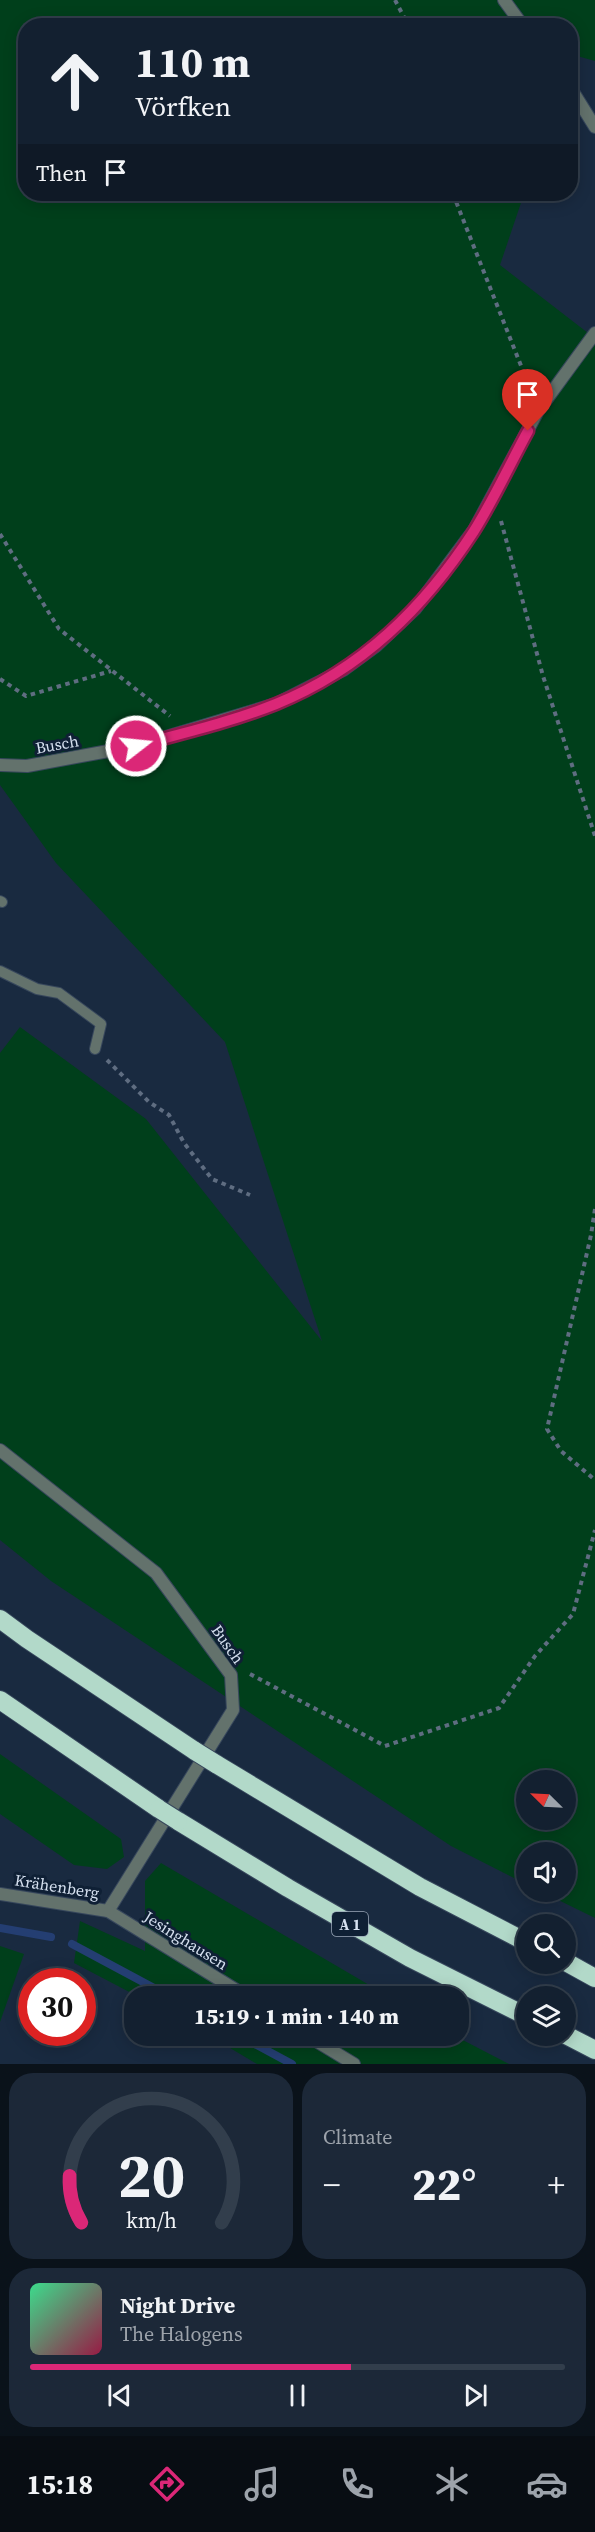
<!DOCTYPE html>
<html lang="en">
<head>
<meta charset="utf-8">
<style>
	body { margin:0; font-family:"Source Serif 4",serif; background:#1c2838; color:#f1f3f6; height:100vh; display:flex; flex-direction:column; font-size:22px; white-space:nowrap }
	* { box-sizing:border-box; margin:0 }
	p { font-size:20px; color:#9da3ab }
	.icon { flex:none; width:33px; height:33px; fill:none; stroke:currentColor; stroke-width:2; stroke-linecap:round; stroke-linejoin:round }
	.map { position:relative; height:2064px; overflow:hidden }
	.drawer { display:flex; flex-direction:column; gap:9px; padding:9px; background:#0a121a; flex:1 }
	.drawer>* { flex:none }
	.hud { position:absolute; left:18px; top:18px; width:560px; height:183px; border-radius:24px; box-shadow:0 3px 15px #0003,0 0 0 2px #323e4c; background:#132030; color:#f1f3f6; overflow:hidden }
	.needle { width:39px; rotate:294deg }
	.fabs { position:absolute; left:516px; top:1770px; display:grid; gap:12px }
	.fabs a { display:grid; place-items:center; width:60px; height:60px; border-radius:50%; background:#132030; box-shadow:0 3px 15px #0003,0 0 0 2px #323e4c; font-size:30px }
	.speed { position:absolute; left:18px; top:1968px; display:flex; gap:12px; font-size:30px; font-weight:700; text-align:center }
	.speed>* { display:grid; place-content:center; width:78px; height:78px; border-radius:50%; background:#132030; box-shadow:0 3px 15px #0003,0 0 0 2px #323e4c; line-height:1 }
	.speed .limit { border:9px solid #d22; background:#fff; color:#111 }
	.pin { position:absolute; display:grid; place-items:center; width:51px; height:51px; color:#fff; margin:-62px -26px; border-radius:50% 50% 50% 0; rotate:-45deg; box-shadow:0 0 6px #0007 }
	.pin .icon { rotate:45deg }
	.me { position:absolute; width:66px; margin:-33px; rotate:74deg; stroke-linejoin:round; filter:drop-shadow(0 0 4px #0008) }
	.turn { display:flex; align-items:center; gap:21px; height:126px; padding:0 18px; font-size:27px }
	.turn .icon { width:78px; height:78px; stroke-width:2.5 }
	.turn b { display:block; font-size:42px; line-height:51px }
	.then { display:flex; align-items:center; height:57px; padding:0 18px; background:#0003; gap:12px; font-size:22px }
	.big { font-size:45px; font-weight:800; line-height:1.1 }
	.drawer .tile { flex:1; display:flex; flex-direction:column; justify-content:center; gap:9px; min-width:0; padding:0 21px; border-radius:24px; background:#1c2838 }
	.drawer .dial { align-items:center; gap:0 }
	.dial svg { height:156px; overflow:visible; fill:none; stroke:#323e4c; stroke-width:7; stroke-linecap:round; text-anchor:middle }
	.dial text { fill:#f1f3f6; stroke:none }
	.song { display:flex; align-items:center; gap:18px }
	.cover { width:72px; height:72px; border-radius:9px; background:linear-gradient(135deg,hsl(150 70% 55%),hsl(340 70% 35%)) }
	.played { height:6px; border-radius:3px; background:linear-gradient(90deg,#db2777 60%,#323e4c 60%) }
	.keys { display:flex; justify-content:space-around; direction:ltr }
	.heat { display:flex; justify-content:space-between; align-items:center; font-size:33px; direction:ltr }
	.drawer .tiles { flex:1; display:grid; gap:9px; grid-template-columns:1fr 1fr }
	.tile:last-child { grid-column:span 2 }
	.trip { position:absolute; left:124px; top:1986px; width:345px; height:60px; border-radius:24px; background:#132030; box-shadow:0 3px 15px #0003,0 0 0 2px #323e4c; font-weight:800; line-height:60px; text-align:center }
	.tabs { display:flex; height:96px; justify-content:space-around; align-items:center; background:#080d13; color:#9da3ab }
	.tabs .icon { width:42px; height:42px }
	.tabs .current { color:#db2777 }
	.tabs b { font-size:27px; color:#f1f3f6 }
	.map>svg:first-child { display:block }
</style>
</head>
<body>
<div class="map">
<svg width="595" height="2064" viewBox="0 0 595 2064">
	<rect width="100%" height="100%" fill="#192a40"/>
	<g fill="#003f1b" fill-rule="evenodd">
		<path d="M0,0H595V61L570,54L573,45L570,50V26H26V194H524L500,265L588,333L595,329V1918L542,1892H566V1852H526V1884L451,1846L51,1581L0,1540V1053L20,1027L146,1119L322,1341L225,1042L56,863L0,785ZM526,1780H566V1820H526Z"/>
		<path d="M0,1754L121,1839L124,1857L107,1869L74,1865L0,1814Z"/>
		<path d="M161,1863L388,1996H137L74,1963L80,1921L145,1951V1881Z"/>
		<path d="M0,1946L24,1954L0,2022Z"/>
		<path d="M210,2036H455L509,2064H257Z"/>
	</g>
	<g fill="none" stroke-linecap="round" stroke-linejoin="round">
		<g stroke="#243e72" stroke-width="8">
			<path d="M0,1928L51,1937"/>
			<path d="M72,1944L169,1996"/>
			<path d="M240,2036L292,2064"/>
		</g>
		<g stroke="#37475c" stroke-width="12">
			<g id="lane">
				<path d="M0,901L2,902"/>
				<path d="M0,971L37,989L59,993L101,1024L95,1049"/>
			</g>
		</g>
		<g stroke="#37475c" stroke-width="14">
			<g id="street">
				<path d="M504,0L523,26"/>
				<path d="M570,87L595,127"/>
				<path d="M0,765L27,766L136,746L276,704L343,670L377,645L415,609L474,530L538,411L595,333"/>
				<path d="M0,1450L156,1573L231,1675L233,1710L108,1911"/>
				<path d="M0,1894L108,1911L246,1996"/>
				<path d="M308,2036L354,2064"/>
			</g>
		</g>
		<g stroke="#37475c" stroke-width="20">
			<g id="highway">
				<path d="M0,1619L27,1639L195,1751"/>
				<path d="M0,1700L159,1809"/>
				<path d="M216,1764L420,1887L526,1942"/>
				<path d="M178,1821L288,1888L410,1958L526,2016"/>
				<path d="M566,1962L595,1978"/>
				<path d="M566,2035L595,2050"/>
			</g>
		</g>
		<g stroke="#5f6d81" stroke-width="4" stroke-dasharray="4.5 4.5" stroke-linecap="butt">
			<path d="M395,0L405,19L406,26"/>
			<path d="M453,194L531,391"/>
			<path d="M501,521L543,676L595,836"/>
			<path d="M0,534L59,629L170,716"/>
			<path d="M0,679L26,696L111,671"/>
			<path d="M107,1060L149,1102L169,1115L184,1143L212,1179L250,1195"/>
			<path d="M595,1209L591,1235L547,1429L561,1451L595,1480"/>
			<path d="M250,1674L385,1746L499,1708L535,1656L573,1614L595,1530"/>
		</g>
		<use href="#lane" stroke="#63726c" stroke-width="10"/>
		<use href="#street" stroke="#63726c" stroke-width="12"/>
		<use href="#highway" stroke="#b2d9c9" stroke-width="18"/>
		<g stroke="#37475c" stroke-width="20" stroke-linecap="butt">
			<g id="highway-bridge">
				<path d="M195,1751L216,1764"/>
				<path d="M159,1809L178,1821"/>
			</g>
		</g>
		<use href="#highway-bridge" stroke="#b2d9c9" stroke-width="18"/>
	</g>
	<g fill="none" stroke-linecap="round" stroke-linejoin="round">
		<g stroke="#8e194d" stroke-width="15">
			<path id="route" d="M136,746C183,733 231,722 276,704C362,669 424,608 474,531C494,499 510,464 528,431"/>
		</g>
		<use href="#route" stroke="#db2777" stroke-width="10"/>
	</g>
	<g text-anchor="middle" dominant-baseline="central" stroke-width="6" stroke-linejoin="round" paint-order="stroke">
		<rect fill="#0f2035" stroke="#9aa7b8" stroke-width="1.5" x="332" y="1912" width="36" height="24" rx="4.5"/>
		<g font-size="15" font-weight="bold" fill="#d6e1f0">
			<text x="350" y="1924">A 1</text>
		</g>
		<g font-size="16" fill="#d6e1f0" stroke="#0f2035">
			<text transform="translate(57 744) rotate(-10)">Busch</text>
			<text transform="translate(228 1644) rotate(55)">Busch</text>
			<text transform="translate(57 1886) rotate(9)">Krähenberg</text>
			<text transform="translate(186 1940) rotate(32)">Jesinghausen</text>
		</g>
	</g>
</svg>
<div class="fabs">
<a><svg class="needle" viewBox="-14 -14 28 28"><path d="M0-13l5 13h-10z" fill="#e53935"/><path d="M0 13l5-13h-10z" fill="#9da3ab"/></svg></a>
<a><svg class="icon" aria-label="sound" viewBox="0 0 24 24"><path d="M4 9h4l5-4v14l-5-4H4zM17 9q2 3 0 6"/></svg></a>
<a><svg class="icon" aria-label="search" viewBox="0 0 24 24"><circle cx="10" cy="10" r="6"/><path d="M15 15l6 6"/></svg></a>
<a><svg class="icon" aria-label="layers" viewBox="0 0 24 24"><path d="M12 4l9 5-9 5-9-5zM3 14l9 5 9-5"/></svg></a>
</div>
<div class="speed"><div class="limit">30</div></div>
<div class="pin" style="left:528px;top:431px;background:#d93025"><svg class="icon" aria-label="arrive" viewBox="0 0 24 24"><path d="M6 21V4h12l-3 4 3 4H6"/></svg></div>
<svg class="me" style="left:136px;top:746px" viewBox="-20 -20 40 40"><circle r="17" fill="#db2777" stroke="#fff" stroke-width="3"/><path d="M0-11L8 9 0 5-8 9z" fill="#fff"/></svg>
<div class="trip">15:19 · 1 min · 140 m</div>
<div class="hud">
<div class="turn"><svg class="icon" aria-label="ahead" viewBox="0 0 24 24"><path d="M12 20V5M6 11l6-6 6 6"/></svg><div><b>110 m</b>Vörfken</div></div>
<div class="then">Then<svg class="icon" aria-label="arrive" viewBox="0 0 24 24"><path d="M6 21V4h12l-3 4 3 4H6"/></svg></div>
</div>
</div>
<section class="drawer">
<div class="tiles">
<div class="tile dial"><svg viewBox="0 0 100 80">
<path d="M14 69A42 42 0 1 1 86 69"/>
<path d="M14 69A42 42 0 0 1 8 45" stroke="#db2777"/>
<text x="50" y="56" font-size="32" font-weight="700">20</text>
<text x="50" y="72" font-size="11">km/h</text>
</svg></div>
<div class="tile"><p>Climate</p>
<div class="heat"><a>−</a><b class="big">22°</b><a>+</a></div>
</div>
<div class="tile">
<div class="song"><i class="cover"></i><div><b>Night Drive</b><p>The Halogens</p></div></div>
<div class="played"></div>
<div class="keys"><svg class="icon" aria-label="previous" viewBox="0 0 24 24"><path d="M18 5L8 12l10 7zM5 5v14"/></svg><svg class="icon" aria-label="pause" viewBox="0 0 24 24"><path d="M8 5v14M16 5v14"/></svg><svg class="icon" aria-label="next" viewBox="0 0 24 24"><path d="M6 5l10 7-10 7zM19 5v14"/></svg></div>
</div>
</div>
</section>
<nav class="tabs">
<b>15:18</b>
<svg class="icon current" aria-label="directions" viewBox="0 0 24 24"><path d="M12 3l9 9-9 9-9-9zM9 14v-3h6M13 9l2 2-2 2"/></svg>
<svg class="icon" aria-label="music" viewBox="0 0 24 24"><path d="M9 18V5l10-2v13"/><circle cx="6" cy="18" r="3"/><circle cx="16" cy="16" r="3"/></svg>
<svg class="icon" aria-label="phone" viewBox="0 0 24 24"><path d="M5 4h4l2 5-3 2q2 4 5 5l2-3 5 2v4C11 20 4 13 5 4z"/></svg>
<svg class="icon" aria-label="climate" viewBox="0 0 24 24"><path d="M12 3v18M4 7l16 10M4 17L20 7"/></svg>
<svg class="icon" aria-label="car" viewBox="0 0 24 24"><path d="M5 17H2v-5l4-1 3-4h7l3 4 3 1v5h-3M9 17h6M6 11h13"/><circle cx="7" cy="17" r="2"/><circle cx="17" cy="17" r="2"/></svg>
</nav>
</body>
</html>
